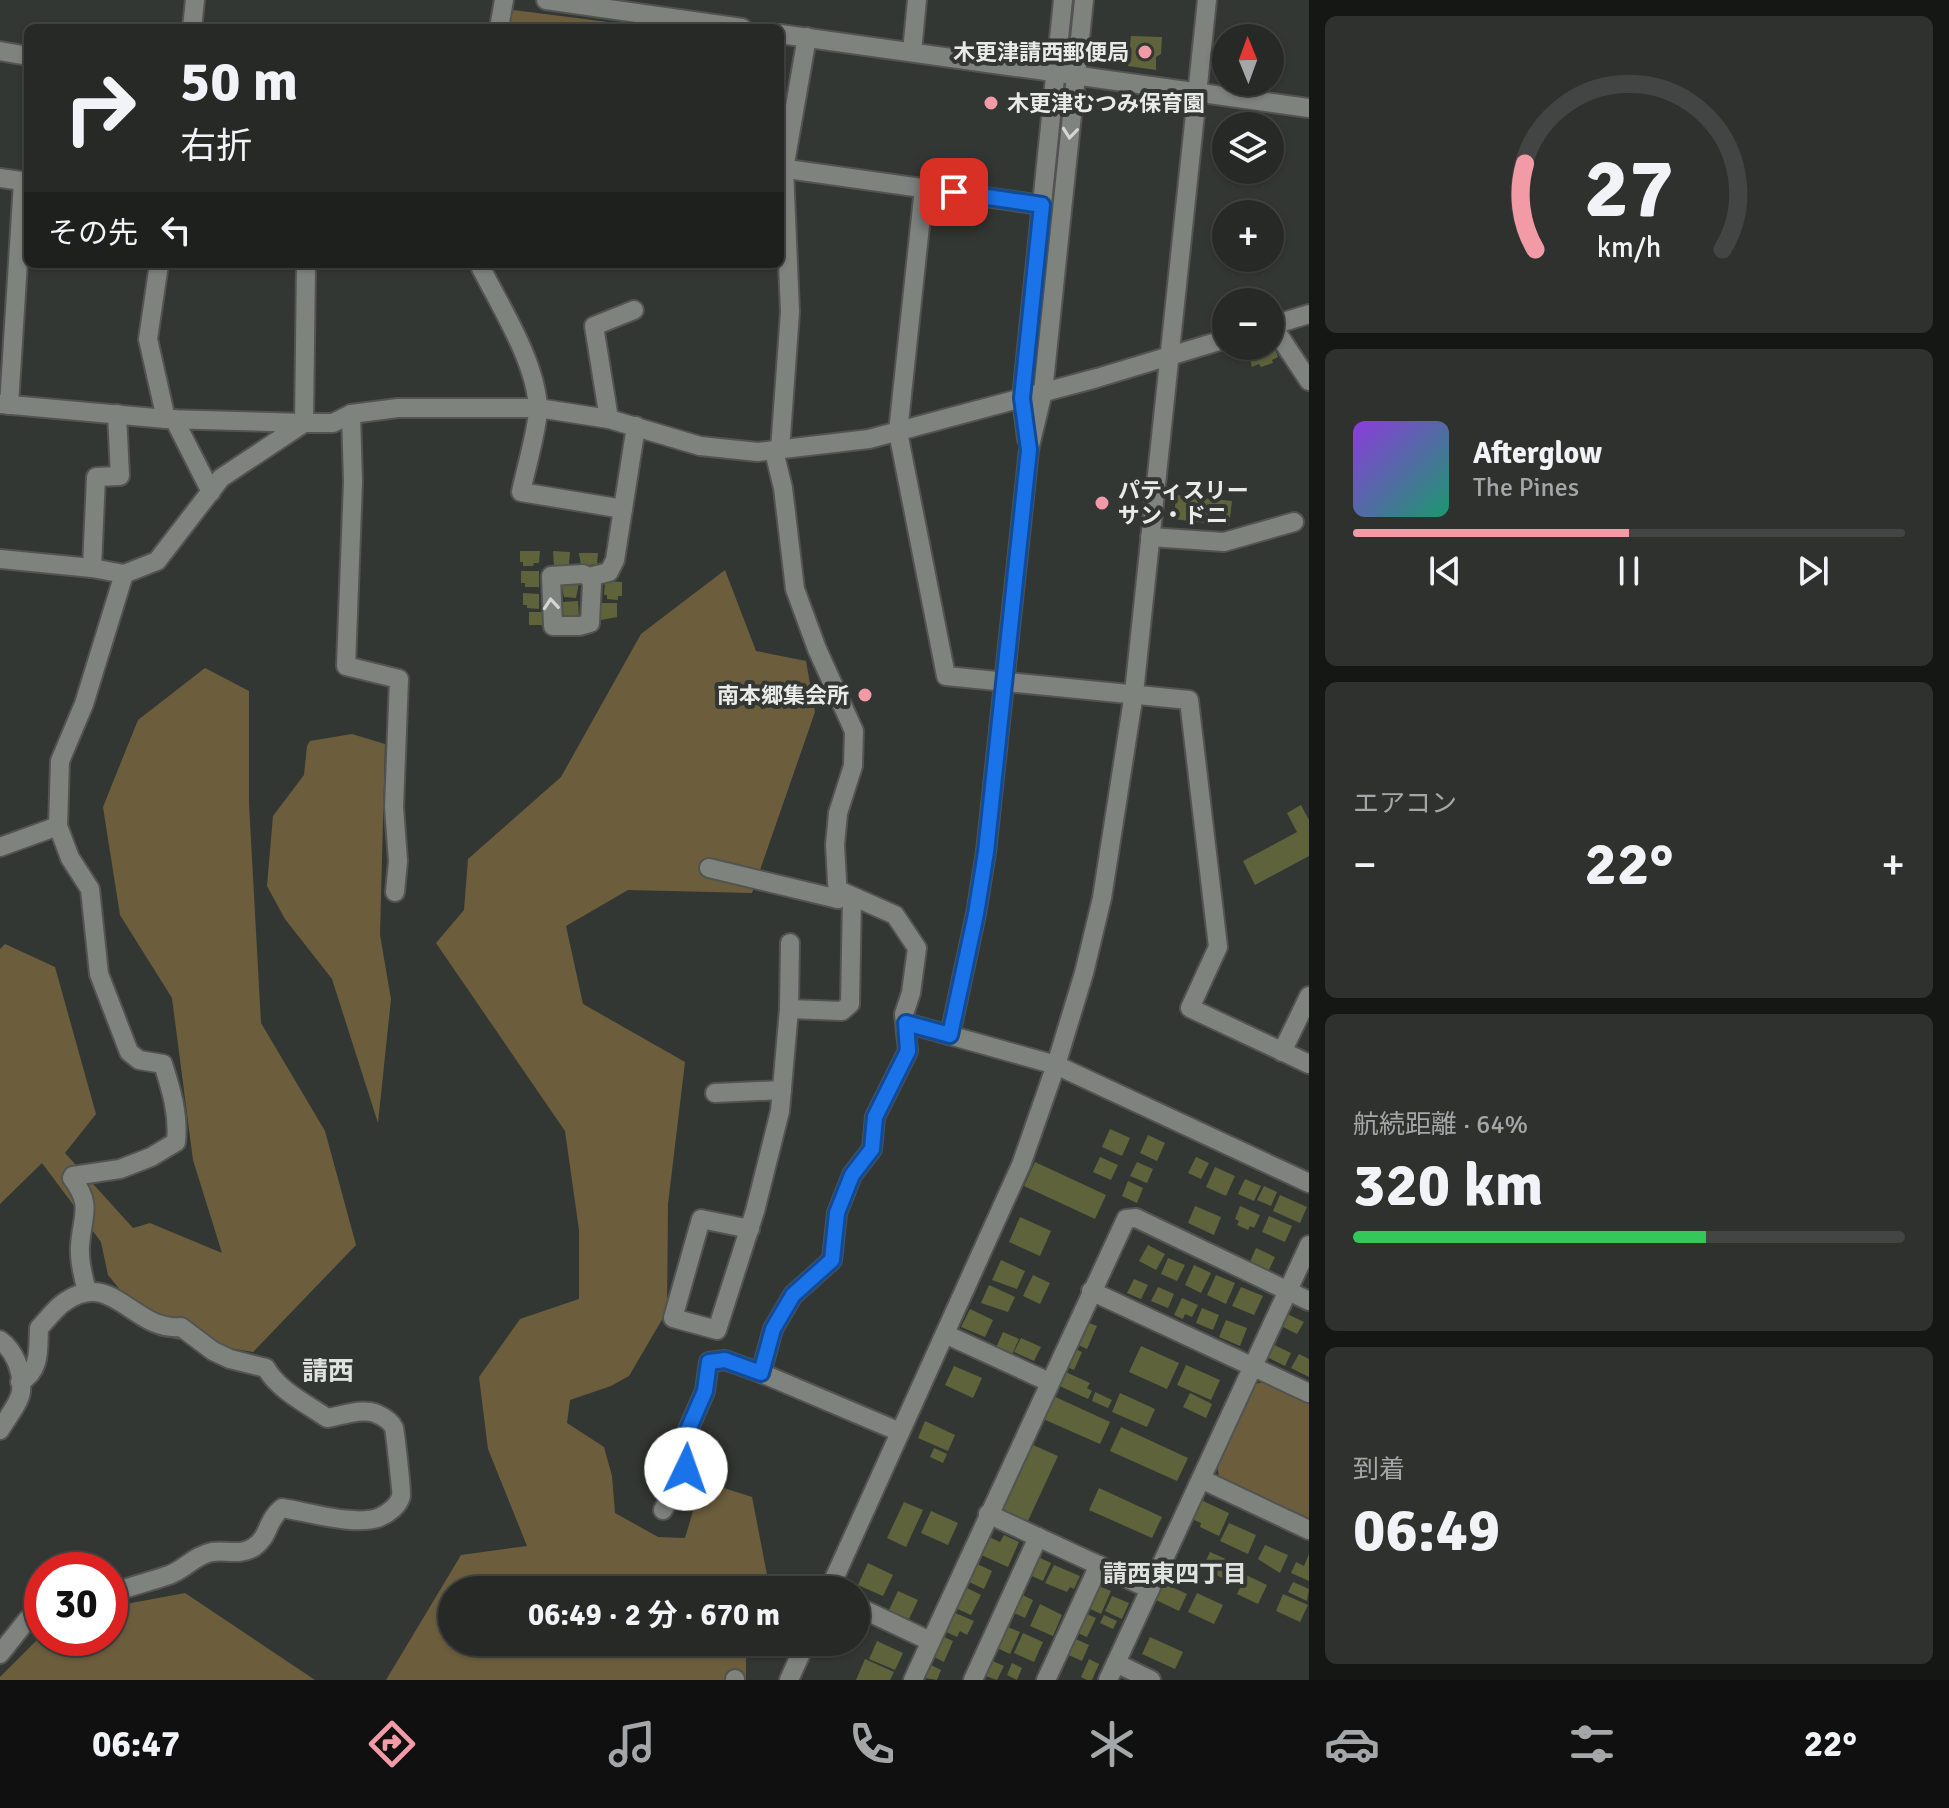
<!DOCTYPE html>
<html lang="ja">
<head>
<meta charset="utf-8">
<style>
	body { margin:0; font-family:Signika,"Noto Sans JP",sans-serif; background:#2e312e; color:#f1f3f6; height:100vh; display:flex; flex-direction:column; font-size:30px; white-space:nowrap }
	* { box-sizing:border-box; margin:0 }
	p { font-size:26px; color:#a4a6a7 }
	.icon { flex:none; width:44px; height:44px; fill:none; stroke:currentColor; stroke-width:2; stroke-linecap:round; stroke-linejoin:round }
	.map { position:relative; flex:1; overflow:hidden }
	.sheet { display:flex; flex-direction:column; gap:16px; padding:16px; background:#151715; width:640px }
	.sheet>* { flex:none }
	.hud { position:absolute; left:24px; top:24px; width:760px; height:244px; border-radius:12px; box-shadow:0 2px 6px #0004,0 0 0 2px #424543; background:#262926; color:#f1f3f6; overflow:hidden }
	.needle { width:52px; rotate:359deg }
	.buttons { position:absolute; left:1212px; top:24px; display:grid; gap:16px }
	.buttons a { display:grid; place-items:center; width:72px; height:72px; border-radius:50%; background:#262926; box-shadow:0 2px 6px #0004,0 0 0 2px #424543; font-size:40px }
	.speed { position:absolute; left:24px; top:1552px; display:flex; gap:16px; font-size:40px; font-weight:700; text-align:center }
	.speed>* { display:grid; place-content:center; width:104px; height:104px; border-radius:50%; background:#262926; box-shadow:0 2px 6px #0004,0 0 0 2px #424543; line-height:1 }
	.speed .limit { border:12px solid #d22; background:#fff; color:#111 }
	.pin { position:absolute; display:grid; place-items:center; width:68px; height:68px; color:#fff; margin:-34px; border-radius:16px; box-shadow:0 4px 12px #0006 }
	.me { position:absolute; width:88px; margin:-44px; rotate:3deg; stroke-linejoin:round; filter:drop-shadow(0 0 6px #0008) }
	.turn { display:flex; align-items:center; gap:28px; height:168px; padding:0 24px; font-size:36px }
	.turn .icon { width:104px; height:104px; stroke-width:2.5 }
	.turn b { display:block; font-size:56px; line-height:68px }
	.then { display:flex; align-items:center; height:76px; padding:0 24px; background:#0003; gap:16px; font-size:30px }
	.big { font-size:60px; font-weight:700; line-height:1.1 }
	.sheet .tile { flex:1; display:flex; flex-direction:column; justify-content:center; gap:12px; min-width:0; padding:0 28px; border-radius:12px; background:#2e312e }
	.sheet .dial { align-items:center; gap:0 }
	.dial svg { height:208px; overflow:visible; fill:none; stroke:#424543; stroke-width:7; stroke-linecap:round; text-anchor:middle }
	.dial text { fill:#f1f3f6; stroke:none }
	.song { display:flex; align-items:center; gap:24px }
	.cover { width:96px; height:96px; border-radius:12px; background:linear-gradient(135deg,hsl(270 70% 55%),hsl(160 70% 35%)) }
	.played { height:8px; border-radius:4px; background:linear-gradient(90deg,#f39aa7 50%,#424543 50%) }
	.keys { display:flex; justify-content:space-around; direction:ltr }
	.heat { display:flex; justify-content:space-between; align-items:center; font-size:44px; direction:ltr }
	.charge { height:12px; border-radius:6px; background:linear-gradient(90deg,#34c759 64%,#424543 0) }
	.trip { position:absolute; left:438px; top:1576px; width:432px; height:80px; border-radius:40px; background:#262926; box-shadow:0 2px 6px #0004,0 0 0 2px #424543; font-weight:700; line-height:80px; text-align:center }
	.tab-bar { display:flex; height:128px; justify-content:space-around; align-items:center; background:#0f100f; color:#a4a6a7 }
	.tab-bar .icon { width:56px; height:56px }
	.tab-bar .active { color:#f39aa7 }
	.tab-bar b { font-size:36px; color:#f1f3f6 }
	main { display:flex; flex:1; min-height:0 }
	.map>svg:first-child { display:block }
</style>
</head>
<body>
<main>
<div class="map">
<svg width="1309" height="1680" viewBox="0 0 1309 1680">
	<rect width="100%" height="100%" fill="#333733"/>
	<g fill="#6c5e3d">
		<path d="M513,10L608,22L611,28H505L507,13Z"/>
		<path d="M725,570L756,651L806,661L815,712L752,893L628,890L566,926L583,1004L685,1062L668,1204L667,1311L629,1376L611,1386L570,1400L567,1423L604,1447L612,1476L615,1513L658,1537L685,1538L702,1481L752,1497L770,1590H452V1642H749L746,1647V1680H386L461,1555L527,1546L488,1449L479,1377L520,1319L579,1299V1230L565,1131L436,943L464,910L468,859L561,777L641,634Z"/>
		<path d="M205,668L249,691V804L261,1023L325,1131L356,1245L253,1352L158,1336L108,1275L101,1242L42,1163L0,1204V949L5,944L55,967L96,1114L65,1153L133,1228L150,1223L222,1253L193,1160L172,998L120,915L103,807L138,720Z"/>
		<path d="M352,734L385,744L380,935L391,999L378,1123L332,979L285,919L267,886L273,816L304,775L307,746L310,741Z"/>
		<path d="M1265,1382L1309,1403V1518L1219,1477L1217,1464L1254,1384Z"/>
		<path d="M185,1593L315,1680H0V1677L42,1635V1638H110V1607Z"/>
	</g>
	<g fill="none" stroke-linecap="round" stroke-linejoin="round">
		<path stroke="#485e5c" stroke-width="5" d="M1034,385L1074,0"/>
	</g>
	<g fill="#5e633c">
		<path d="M1131,36L1162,37L1161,54L1156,57V70L1128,66Z"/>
		<path d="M1270,336L1278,357L1272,360L1273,363L1261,367L1259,364L1252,367L1247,346H1270Z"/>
		<path d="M1176,495L1232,501L1229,526L1174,519Z"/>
		<path d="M520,551H540L539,563H534L533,566H523V562H520Z"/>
		<path d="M553,551L570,552L569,564L554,566Z"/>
		<path d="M579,553H598L597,564L581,566Z"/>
		<path d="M521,571H539V587H525V583H521Z"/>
		<path d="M605,581L622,582V596H618V600L607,599V595H604Z"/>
		<path d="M561,583H579L576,598L564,597Z"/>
		<path d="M523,593L539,594V609L527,608V605H523Z"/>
		<path d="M578,601L579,618L563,619L562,602Z"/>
		<path d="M598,603H617V617L601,620V616H598Z"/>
		<path d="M529,612H544L545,625H529Z"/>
		<path d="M1301,805L1309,820V856L1255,885L1243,861L1297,832L1287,813Z"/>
		<path d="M1110,1129L1130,1138L1122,1156L1102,1147Z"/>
		<path d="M1148,1135L1165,1143L1157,1161L1140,1153Z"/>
		<path d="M1100,1157L1118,1165L1111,1180L1093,1172Z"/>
		<path d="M1196,1157L1209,1163L1201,1179L1188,1173Z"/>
		<path d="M1035,1162L1106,1195L1095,1219L1024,1186Z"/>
		<path d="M1137,1162L1153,1169L1147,1183L1130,1176Z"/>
		<path d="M1215,1167L1235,1176L1226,1196L1206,1187Z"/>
		<path d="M1245,1179L1261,1186L1254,1201L1238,1194Z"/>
		<path d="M1128,1181L1143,1188L1137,1203L1122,1196Z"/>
		<path d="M1264,1186L1277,1192L1271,1206L1257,1200Z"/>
		<path d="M1280,1195L1307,1207L1300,1223L1273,1211Z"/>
		<path d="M1195,1206L1221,1217L1214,1235L1188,1223Z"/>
		<path d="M1240,1206L1260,1215L1254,1228L1250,1226L1248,1230L1237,1225L1239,1221L1235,1219Z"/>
		<path d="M1269,1216L1292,1226L1285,1242L1262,1232Z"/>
		<path d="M1020,1217L1051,1231L1040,1256L1009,1242Z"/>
		<path d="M1148,1245L1165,1254L1156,1270L1139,1261Z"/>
		<path d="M1256,1248L1275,1257L1268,1272L1249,1264Z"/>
		<path d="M1168,1258L1185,1265L1177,1281L1161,1274Z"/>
		<path d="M1001,1260L1025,1271L1017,1289L992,1280Z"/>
		<path d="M1194,1265L1211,1273L1201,1293L1185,1285Z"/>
		<path d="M1033,1275L1050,1283L1040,1304L1023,1296Z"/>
		<path d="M1216,1275L1235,1283L1226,1304L1207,1295Z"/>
		<path d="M1134,1279L1148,1285L1141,1299L1127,1293Z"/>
		<path d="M989,1285L1015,1297L1008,1312L981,1303Z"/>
		<path d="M1158,1287L1174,1294L1168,1308L1151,1301Z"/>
		<path d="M1241,1287L1263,1296L1254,1315L1232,1306Z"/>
		<path d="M1182,1298L1198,1305L1192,1317L1185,1314L1183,1319L1174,1315Z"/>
		<path d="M1202,1308L1219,1315L1213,1330L1196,1323Z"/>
		<path d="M970,1309L993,1320L985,1337L961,1327Z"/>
		<path d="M1285,1313L1304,1322L1297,1334L1279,1325Z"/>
		<path d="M1226,1320L1247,1328L1240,1346L1219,1337Z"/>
		<path d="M1084,1321L1097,1326L1087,1349L1074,1343Z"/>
		<path d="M1003,1332L1019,1339L1011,1357L995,1350Z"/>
		<path d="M1021,1338L1041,1347L1034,1361L1014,1352Z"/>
		<path d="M1272,1344L1291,1353L1285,1366L1265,1356Z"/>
		<path d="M1141,1346L1179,1363L1167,1389L1129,1372Z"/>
		<path d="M1071,1347L1082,1352L1074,1370L1063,1365Z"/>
		<path d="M1299,1354L1309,1359V1377L1291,1368Z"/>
		<path d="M1186,1365L1220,1380L1211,1400L1177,1385Z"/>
		<path d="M954,1366L982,1378L973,1398L945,1385Z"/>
		<path d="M1059,1369L1090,1383L1087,1388L1092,1391L1088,1399L1053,1383Z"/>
		<path d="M1095,1392L1112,1400L1108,1408L1092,1401Z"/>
		<path d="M1120,1393L1155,1409L1147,1427L1112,1412Z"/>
		<path d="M1190,1393L1212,1404L1206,1418L1183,1407Z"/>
		<path d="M1051,1395L1110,1422L1100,1444L1041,1418Z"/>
		<path d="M925,1421L955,1435L948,1451L918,1438Z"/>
		<path d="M1121,1427L1188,1458L1177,1481L1110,1451Z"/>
		<path d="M1033,1445L1058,1456L1027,1523L1002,1511Z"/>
		<path d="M934,1448L947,1454L943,1463L930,1457Z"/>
		<path d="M1099,1488L1162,1517L1152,1538L1089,1510Z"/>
		<path d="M1201,1500L1229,1513L1219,1536L1200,1527L1201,1523L1192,1519Z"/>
		<path d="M904,1502L923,1510L906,1547L887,1538Z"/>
		<path d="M931,1511L958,1523L948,1545L921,1533Z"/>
		<path d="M1229,1523L1256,1535L1248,1554L1220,1541Z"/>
		<path d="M1004,1535L1019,1542L1008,1567L979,1554L987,1536L1000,1542Z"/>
		<path d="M1265,1545L1288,1555L1280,1573L1258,1559Z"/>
		<path d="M1210,1552L1235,1563L1227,1580L1202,1569Z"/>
		<path d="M1309,1554V1581L1291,1573L1296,1562L1304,1566Z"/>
		<path d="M1036,1556L1051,1563L1043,1581L1027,1574Z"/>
		<path d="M973,1562L992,1571L984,1589L965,1580Z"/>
		<path d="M868,1563L893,1575L883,1596L858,1585Z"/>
		<path d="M1054,1565L1080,1576L1074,1589L1070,1587L1067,1592L1045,1583Z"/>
		<path d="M1246,1575L1267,1585L1258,1604L1237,1594Z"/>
		<path d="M1293,1582L1309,1589L1307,1601L1288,1592Z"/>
		<path d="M1163,1583L1187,1594L1179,1611L1156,1600Z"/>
		<path d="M1096,1585L1111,1591L1101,1614L1086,1607Z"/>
		<path d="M963,1586L981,1595L971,1615L953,1607Z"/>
		<path d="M898,1591L918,1600L909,1619L889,1610Z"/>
		<path d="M1018,1593L1033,1600L1025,1618L1010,1611Z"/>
		<path d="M1197,1593L1223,1605L1214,1624L1188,1612Z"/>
		<path d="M1283,1594L1308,1605L1300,1622L1276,1611Z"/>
		<path d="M1112,1596L1129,1603L1122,1619L1105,1611Z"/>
		<path d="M1040,1604L1062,1615L1053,1636L1030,1626Z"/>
		<path d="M953,1612L974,1621L967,1635L960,1631L957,1637L944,1631Z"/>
		<path d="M1082,1612L1096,1618L1087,1637L1073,1631Z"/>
		<path d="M1104,1615L1117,1621L1113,1629L1100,1623Z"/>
		<path d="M1003,1625L1020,1632L1010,1654L993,1646Z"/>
		<path d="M1023,1633L1043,1642L1034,1662L1014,1653Z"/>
		<path d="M937,1634L953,1641L944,1662L928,1654Z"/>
		<path d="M1069,1636L1089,1645L1082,1661L1062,1652Z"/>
		<path d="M1150,1637L1183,1652L1175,1669L1142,1654Z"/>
		<path d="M877,1641L903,1653L895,1670L869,1659Z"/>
		<path d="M865,1659L894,1672L890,1680H856Z"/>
		<path d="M988,1659L1004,1666L997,1680L980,1674Z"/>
		<path d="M1089,1659L1099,1664L1092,1680H1087L1081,1677Z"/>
		<path d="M927,1663L941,1670L937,1680L920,1677Z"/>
		<path d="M1012,1663L1022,1668L1017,1680L1007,1675Z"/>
	</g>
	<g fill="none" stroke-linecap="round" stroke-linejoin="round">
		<g stroke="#515450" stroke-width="22">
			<g id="minor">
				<path d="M546,0L742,28"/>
				<path d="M192,28L195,0"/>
				<path d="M499,28L504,0"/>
				<path d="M780,34L1309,108"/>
				<path d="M0,51L28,56"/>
				<path d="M912,52L917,0"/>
				<path d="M780,168L1042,205"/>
				<path d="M0,178L28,182"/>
				<path d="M924,188L898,432L946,676L1189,700L1218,947L1190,1008L1309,1064"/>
				<path d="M159,264L148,339L166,419"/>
				<path d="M479,264C500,306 535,360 538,407C539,424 525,472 521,492L623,509"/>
				<path d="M1272,325L1309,381"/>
				<path d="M1270,326L1309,314"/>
				<path d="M0,404L166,419L304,423H333L351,414L398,408H538L609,419L700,446L758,452L869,439L1097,378L1226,339"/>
				<path d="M9,405L23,182"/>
				<path d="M351,414L353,482L346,666L399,679L394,807L398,861L395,892"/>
				<path d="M174,419L211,492"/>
				<path d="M609,419L594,326L634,310"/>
				<path d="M1027,439L1022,398L1063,0"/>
				<path d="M780,450L790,312L784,169L807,37"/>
				<path d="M774,451L783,488L795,589L817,649L854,731L853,766L838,813L835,845L838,899"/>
				<path d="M1150,537L1224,542L1294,522"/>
				<path d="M0,559L92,568L124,574L157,561L221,478L304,423L306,264"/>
				<path d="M92,568L96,477L120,476L117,414"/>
				<path d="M589,577L592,583L590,623L580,626H553L551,576L583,574L589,577L609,572L615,560L636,426"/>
				<path d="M0,847L58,826"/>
				<path d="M709,868L838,899L843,892L895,915L917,948L911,993L904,1014L908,1051L875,1117L872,1149L852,1175L837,1213L832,1260L793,1295L773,1329L761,1373"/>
				<path d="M789,1009L842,1011L850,1004L852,898"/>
				<path d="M906,1023L1056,1065L1309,1183"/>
				<path d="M950,1035L976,914L986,852L1029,450L1043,392L1084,0"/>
				<path d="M1282,1052L1309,996"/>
				<path d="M715,1093L782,1090"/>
				<path d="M750,1229L701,1219L673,1318L717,1330L755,1211L780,1111L789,1009L790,943"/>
				<path d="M87,1291C83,1277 79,1261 80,1246C82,1215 93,1206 72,1178L73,1176L120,1169L151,1157L176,1142C179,1115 171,1089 163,1064L139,1060L129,1052L99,974L90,889L70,858L58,826L60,761L84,704L124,574"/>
				<path d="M1091,1291L1309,1393"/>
				<path d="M945,1334L1049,1382"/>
				<path d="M0,1340C15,1351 23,1372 21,1391C20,1403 6,1419 0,1430"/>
				<path d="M20,1382C41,1371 38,1349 39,1328C47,1320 56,1307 66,1301C113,1269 134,1332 181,1327L213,1351L230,1359L266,1368C278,1390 307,1404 327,1418C342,1416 360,1408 375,1413C382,1416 391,1421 394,1428C395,1432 402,1492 401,1496C399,1505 389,1513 380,1517C357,1527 308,1512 282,1508C266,1521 270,1536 254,1547C240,1556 227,1550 212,1552C195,1555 184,1570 169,1575C149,1582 130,1586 110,1594"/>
				<path d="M1201,1479L1309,1530"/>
				<path d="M663,1510L688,1464V1430L705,1391L709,1362L725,1360L761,1373L900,1432"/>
				<path d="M988,1514L1150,1589"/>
				<path d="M829,1590L1021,1165L1056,1065L1084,973L1102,898L1134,693L1207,0"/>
				<path d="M856,1606L930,1641"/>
				<path d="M0,1654L27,1620L42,1609"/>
				<path d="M1116,1663L1151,1680"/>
				<path d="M735,1680V1679"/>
				<path d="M789,1680L806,1642"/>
				<path d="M913,1680L1126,1219L1136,1218L1309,1301"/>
				<path d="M973,1680L1038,1537"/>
				<path d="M1046,1680L1099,1565"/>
				<path d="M1108,1680L1309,1245"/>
			</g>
		</g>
		<use href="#minor" stroke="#7e837e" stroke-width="18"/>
	</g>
	<defs><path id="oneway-chevron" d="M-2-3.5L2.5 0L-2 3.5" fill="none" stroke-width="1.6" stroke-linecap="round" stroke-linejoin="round" transform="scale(2)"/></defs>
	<g stroke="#d4d6d3">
		<use href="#oneway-chevron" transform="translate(1070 133) rotate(96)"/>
		<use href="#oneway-chevron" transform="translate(551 604) rotate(-95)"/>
	</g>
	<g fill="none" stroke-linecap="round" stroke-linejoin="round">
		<g stroke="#114b97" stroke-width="20">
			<path id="route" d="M686,1469L688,1430L705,1391L709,1362L725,1360L761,1373L773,1329L793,1295L832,1260L837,1213L852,1175L872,1149L875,1117L908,1051L906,1023L950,1035L976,914L986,852L1029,450L1022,398L1042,205L954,192"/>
		</g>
		<use href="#route" stroke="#1a73e8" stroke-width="14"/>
	</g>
	<g fill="#f39aa7" stroke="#333733" stroke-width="3">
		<circle cx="1145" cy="52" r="8"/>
		<circle cx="991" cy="103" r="8"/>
		<circle cx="1102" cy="503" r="8"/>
		<circle cx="865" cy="695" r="8"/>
	</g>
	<g text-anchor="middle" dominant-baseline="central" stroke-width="8" stroke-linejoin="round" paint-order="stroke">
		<g font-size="22" font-weight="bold" fill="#e9ebe8" stroke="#333733" text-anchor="end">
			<text x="1129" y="52">木更津請西郵便局</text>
			<text x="1007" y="103" text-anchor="start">木更津むつみ保育園</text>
			<text x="1118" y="490" text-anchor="start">パティスリー<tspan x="1118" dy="25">サン・ドニ</tspan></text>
			<text x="849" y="695">南本郷集会所</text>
		</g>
		<g font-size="24" font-weight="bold" fill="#dee3dd" stroke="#333733">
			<text x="1175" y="1574">請西東四丁目</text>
		</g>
		<g font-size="26" font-weight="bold" fill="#dee3dd" stroke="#333733">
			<text x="328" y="1372">請西</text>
		</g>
	</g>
</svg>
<div class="buttons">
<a><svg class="needle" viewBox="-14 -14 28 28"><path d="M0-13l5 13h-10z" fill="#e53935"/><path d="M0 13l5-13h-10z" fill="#a4a6a7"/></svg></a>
<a><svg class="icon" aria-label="layers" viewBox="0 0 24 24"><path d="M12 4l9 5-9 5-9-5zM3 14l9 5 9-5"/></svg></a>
<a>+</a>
<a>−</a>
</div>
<div class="speed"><div class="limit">30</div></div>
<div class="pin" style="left:954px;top:192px;background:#d93025"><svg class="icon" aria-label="arrive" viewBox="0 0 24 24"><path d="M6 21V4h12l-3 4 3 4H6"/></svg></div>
<svg class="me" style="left:686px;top:1469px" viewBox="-20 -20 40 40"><circle r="19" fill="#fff"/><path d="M0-13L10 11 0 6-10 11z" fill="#1a73e8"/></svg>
<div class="trip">06:49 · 2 分 · 670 m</div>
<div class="hud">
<div class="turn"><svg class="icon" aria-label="right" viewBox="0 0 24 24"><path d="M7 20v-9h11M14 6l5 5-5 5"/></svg><div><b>50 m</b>右折</div></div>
<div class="then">その先<svg class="icon" aria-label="left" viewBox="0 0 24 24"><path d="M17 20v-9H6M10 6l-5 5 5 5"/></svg></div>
</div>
</div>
<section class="sheet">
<div class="tile dial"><svg viewBox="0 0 100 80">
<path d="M14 69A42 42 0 1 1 86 69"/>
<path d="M14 69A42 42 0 0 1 10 36" stroke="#f39aa7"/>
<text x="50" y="56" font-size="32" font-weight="700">27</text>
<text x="50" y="72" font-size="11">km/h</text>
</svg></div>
<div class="tile">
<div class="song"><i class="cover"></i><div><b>Afterglow</b><p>The Pines</p></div></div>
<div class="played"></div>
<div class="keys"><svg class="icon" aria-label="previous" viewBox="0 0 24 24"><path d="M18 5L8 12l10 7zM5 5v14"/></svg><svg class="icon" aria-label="pause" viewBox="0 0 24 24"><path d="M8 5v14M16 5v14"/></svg><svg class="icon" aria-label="next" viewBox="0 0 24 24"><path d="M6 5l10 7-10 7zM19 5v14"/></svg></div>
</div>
<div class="tile"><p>エアコン</p>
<div class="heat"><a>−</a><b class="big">22°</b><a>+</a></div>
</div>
<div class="tile"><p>航続距離 · 64%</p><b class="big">320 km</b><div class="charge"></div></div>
<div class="tile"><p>到着</p><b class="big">06:49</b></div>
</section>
</main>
<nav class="tab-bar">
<b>06:47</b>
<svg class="icon active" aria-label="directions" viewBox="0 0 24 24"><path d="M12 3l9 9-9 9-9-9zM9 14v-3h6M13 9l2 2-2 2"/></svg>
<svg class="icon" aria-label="music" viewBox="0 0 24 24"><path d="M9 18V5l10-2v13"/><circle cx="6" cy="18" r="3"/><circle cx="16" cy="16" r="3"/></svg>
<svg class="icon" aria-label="phone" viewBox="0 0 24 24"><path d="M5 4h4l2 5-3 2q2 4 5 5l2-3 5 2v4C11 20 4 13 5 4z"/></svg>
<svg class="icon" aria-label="climate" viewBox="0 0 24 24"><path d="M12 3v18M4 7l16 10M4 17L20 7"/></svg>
<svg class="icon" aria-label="car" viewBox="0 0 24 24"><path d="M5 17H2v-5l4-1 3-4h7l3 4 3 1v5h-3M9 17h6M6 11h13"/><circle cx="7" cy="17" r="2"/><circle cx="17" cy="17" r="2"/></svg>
<svg class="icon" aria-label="filters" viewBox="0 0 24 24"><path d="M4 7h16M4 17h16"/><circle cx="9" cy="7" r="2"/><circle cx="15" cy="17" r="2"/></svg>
<b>22°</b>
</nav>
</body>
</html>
